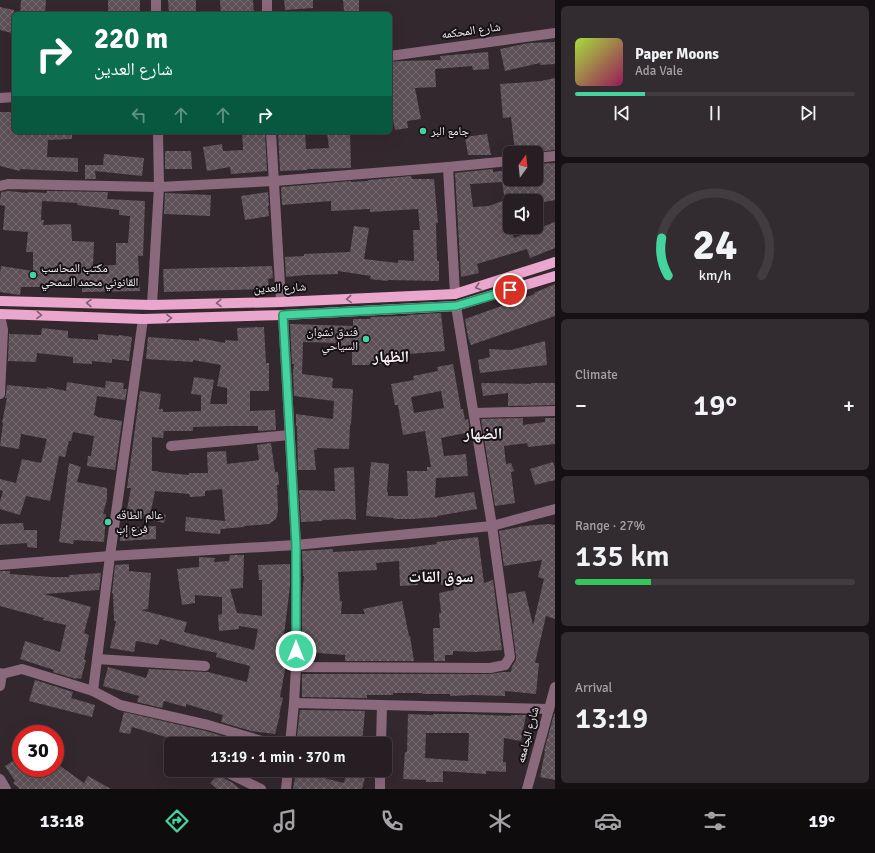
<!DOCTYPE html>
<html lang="en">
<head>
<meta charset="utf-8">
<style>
	body { margin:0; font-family:Signika,"Noto Naskh Arabic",sans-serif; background:#322b2f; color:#f1f3f6; height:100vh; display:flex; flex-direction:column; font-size:15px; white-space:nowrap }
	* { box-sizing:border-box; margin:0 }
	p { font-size:13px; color:#a4a2a5 }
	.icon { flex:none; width:22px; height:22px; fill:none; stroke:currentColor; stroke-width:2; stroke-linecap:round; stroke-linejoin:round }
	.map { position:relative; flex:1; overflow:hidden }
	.panel { display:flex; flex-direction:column; gap:6px; padding:6px; background:#151013; width:320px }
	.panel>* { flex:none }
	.guide { position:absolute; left:12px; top:12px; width:380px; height:122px; border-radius:6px; box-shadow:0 4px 16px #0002,0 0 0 1px #423c40; background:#0b6e4f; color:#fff; overflow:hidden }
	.needle { width:26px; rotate:15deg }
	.buttons { position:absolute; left:503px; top:146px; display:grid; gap:8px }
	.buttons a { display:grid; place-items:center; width:40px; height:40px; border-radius:6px; background:#261e22; box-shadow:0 4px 16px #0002,0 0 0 1px #423c40; font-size:20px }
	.speed { position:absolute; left:12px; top:725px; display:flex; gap:8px; font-size:20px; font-weight:700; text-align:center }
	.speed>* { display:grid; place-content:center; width:52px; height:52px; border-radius:50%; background:#261e22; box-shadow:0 4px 16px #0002,0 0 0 1px #423c40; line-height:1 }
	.speed .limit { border:6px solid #d22; background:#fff; color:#111 }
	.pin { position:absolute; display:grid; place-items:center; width:34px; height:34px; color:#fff; margin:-17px; border:2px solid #fff; border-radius:50%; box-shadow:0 1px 4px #0007 }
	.me { position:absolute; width:44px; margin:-22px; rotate:0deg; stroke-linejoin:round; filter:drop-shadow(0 0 3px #0008) }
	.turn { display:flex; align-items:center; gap:14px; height:84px; padding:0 16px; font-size:18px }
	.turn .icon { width:52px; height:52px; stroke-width:2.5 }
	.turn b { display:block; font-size:28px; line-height:34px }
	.lanes { display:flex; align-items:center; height:38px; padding:0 16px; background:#0003; justify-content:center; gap:20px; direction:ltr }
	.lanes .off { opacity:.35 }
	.big { font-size:30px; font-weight:600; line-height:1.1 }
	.panel .widget { flex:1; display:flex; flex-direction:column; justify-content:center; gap:6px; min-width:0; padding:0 14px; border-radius:6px; background:#322b2f }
	.panel .dial { align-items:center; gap:0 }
	.dial svg { height:104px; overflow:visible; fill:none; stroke:#423c40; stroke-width:7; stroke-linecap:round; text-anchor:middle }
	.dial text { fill:#f1f3f6; stroke:none }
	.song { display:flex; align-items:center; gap:12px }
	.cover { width:48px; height:48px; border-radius:6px; background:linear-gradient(135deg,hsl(80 70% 55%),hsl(330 70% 35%)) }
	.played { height:4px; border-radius:2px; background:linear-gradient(90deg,#44d49f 25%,#423c40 25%) }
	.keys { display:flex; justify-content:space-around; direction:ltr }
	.heat { display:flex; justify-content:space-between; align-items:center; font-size:22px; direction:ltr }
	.charge { height:6px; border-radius:3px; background:linear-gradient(90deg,#34c759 27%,#423c40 0) }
	.trip { position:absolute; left:164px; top:737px; width:228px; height:40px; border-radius:6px; background:#261e22; box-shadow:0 4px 16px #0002,0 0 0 1px #423c40; font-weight:600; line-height:40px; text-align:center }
	.menu { display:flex; height:64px; justify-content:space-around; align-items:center; background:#0f0c0e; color:#a4a2a5 }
	.menu .icon { width:28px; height:28px }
	.menu .active { color:#44d49f }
	.menu b { font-size:18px; color:#f1f3f6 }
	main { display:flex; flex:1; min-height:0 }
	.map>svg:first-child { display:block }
</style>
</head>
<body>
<main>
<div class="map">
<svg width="555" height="789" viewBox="0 0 555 789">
	<defs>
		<pattern id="building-cross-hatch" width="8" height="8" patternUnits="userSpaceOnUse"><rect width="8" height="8" fill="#5d5157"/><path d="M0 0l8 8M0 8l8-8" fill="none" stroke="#756a6f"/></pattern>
	</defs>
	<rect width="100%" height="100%" fill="#33282e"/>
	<g fill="url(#building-cross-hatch)" fill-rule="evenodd">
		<path d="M21,0H46L45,14H20Z"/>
		<rect x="108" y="0" width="32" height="14"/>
		<path d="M168,0H196V14H169Z"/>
		<path d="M220,0H253L254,14H221Z"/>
		<path d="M284,0H313V8L285,10Z"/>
		<path d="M343,0H359V11H344Z"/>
		<path d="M0,7L14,10V24L12,33L0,30Z"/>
		<path d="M555,42V64L540,65V63L505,71L500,49L529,43Z"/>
		<path d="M488,52L489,69L473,70L472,66L435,69L436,87L415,88L421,119L407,121L408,128L395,130L390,105V62L401,61L441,60L440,56Z"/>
		<path d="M555,78V150L535,152V150L515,152L511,117L503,118L500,84L541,81Z"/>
		<path d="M0,112H14V132H72V139L48,140L47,157L78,158V172L20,169V171L0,166Z"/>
		<path d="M242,132H265L267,171L231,174L230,167L207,171L203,147L222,144L223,151L243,150Z"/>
		<path d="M278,132H305L306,149L329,148L327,132H350L351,168L307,169V170L280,171Z"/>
		<path d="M487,134L491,155H468L465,137Z"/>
		<path d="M165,151H191L192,169H165Z"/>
		<path d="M104,154L144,158L142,176L95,171L96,179H85V165H103Z"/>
		<path d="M555,163V200L538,203V201H510V227L514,238L555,222V248L530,258L527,249L477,264L479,273L461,277L455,173L493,169V172L510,170V179H538L536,164ZM502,182L505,200L489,206L473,207L470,184Z"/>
		<path d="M411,176L412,179H434L438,223H436L437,261H439V281L388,280V281L370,279L371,276L338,271V274L305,275L286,277L285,257L304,256V254L350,252L354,226L369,228L364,259L398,263V260L414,261L413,230H420L418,209L370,212V209L331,211V201L282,205L281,187L351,181V182L368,181V180H370Z"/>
		<path d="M9,191L28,193V192L47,193V191L108,192L107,199L145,201L143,256H138L140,291L82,292V287H21L20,295L0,292V274L1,266L33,271V252H26L28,232L3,230L5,206L0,205V201L1,192ZM42,201L78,203L77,205L119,210V215L130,216L128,243H116V265L93,266L94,242L72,241L71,224L43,225L44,220H41Z"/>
		<path d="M268,192L269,206H268L269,216L245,220L241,196Z"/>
		<path d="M165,193L211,195L210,216L164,214Z"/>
		<path d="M272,266L273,278L268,279L269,289L164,292L163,269Z"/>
		<path d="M555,284V316L471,345L468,337L465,319L535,294L534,293Z"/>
		<path d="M441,313L445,351L397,355V364H369V365H352V352H340V343L303,342L302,374L333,378L332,388L353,389L351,425H350L349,449L317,448V450H314L316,470H298L297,426H296V414L333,419L334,401L294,396L293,372L294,364H292L290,324L353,326V319H370L371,317L407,316V315Z"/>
		<path d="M264,327L266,363H269V391H250V411L275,410L276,430L258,431V426H229L193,427V431H164L163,438L152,437V471H158V472L189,475V473H208L207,452L226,451L227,464L259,460L257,445L271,443L275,472H278L279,485H277L278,511L276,519L269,524L244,526V527L221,529L220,534L185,531L186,517L225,521L222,489L205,491V496L190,497L189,494L155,491L151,511L166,515L164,523L126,514L131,488H127L140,391L161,394L159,409H163V412L201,411V395L191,394L194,377L214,380L210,404H227V388L217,386L221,365L193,360V362L146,359L148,337L199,341V338L225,343V340L238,341L237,328Z"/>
		<path d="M42,328L68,331V338L98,340V334L119,336V335L132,337L129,361L112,359V363L92,361V364L73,363V357L37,353L36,362L8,361L9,334L41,335Z"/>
		<path d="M545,341L547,365L480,373L478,360L490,357L489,349L511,350Z"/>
		<path d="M453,364L461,409H463L465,420L468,419L470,432L441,438L444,456L466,454L468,476L436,478L435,498L474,492L477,509L437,516V517L413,519H394V518L366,516L371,462L389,464L387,492H388V496H408L407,471H427V467H431L425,431L403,435L398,405H395L391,384L414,380L413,376L438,371L437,367ZM441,391L444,408L414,413L411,397Z"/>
		<path d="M106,381L124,383L123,389H127L125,400L97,396L94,415L97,416V417L122,421L115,470L87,466L88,456H91L94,436L73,432L71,441H69L65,457L59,456L50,501L26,496L20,515L0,509V501L3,491L0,490V479L16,483L22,459L41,463L47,439L21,434L19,449L0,446L3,423H2L7,398H5L6,394L7,385L47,389V387L66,391L67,382L105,388Z"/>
		<path d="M481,383L531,384V383H555V405L508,406V393L483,396Z"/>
		<path d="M523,418V425L545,422V418H555V444L528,447L527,443L504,446L506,464L511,463L514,471L511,472L515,503L495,506L481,419Z"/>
		<path d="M553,462L555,468V480L535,485L530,469Z"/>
		<path d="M69,463L81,467L77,482L107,488V499L103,514H106L104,542L74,540L73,544L59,542Z"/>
		<path d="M354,467L356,520L349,519L323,520L322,521L301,522L299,490L335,491L334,468Z"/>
		<path d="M23,523L24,530H37V548L27,547V543L0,545V524Z"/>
		<path d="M549,524L555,525V619L546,616L535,663H539L536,694L505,691V696L473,695L450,696V694H422V693H393V695H367V698L302,697V674H490L503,672H511L512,666L516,660V656L508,594L525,591L533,625L544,579L538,577L542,560L504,566L499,531L524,526Z"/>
		<path d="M156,526V539L120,541V528Z"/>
		<path d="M478,537L484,583L493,580L502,650L475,652L453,651V655H445V661H434L433,628H440L439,613H441L439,593L454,590L453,584L441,585L439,569L418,570V585L400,586L399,561L376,563L377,570L338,572L340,601H342L341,614H365L363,609L402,601L409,636H410L414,661H345V655L304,652V648L302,647V597L304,576H303L302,551L333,549V552L406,548L437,544L436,542Z"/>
		<path d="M230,555H244L243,588L230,589L237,613L262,616V580H259L258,565L290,564V586L285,627L280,658L287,659L280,697L283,698L279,715H280L275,734L251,731L221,722L223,715L186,704V707L164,701L162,708L137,702L139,696L103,686L108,667L146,678L149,669L205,672H208L247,682L250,666L216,657L217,653L189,647L160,639L158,645L136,641L134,652L110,648L116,621H114L113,593H112L115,565L129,564V571L151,573L148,609L141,610L187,622L184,632L254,650L258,629L239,626V629L219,631L218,615L222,614V597L195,595V603L182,605L177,569L199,567V557L215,558L214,562L229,561Z"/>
		<path d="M0,571H10V574L51,577H69V575L101,573L99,590L44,594L91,607L84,633L89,635L84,660H86L81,679L77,678L76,679L53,672L54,670L20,659L25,641L60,652L66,625L43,620L44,618L0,606Z"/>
		<path d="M35,680L73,692L71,698L95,705L92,717L29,701Z"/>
		<path d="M300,710L365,711L362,743L297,736Z"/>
		<path d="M124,712L206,731L249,744H219L211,742L210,744H205L195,740L194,744H189L132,727L130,734L119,732Z"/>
		<path d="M408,714L433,715V714H466L511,716V715H526L521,741L504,738L503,762H506V772L486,771V774L443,771V782H426V780L403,779L405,752H407ZM426,733H469L468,761L425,758Z"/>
		<path d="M554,714H555V780L540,777L545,751H544Z"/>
		<path d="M21,756V768H55L56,763L84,783L88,776L111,789H20L13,783L15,781L5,766Z"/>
		<path d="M347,770H354L366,773L362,789H293L296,771L344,783Z"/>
		<path d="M218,775L233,783L240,789H217L210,783Z"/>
	</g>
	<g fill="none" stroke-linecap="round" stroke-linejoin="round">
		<g stroke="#8b697c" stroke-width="10">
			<path d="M156,0V14"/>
			<path d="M267,14V0"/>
			<path d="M390,56L555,33"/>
			<path d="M0,98L14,97"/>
			<path d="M271,132L281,302"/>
			<path d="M536,158L555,156"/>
			<path d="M448,167L455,294"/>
			<path d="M0,186L8,184L159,187L275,181L448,167L510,161"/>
			<path d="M152,305L159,187L158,132"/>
			<path d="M0,315L3,330L0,394"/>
			<path d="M283,315L296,545V667L294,703L290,744"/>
			<path d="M474,413L555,411"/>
			<path d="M171,446L290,435"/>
			<path d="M0,565L110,556L296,545L492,526L555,509"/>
			<path d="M97,659L205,666"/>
			<path d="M296,667L490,668L505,665L510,657L492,526L456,306"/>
			<path d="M0,673L2,674L22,669L93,691L120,705L208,725L272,744"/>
			<path d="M0,686L2,674"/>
			<path d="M93,691L110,556L143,319"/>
			<path d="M294,703L549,709"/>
			<path d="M381,744L382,705"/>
			<path d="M222,770L261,789"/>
			<path d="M0,779L6,789"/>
			<path d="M286,789L288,770"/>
			<path d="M380,789V770"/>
			<path d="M527,789L555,687"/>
		</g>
		<g stroke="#eba6cd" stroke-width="10">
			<path d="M0,301L152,305L281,302L455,294L546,265L555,262"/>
			<path d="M0,314L143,319L283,315L456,306L555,276"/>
		</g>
	</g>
	<defs><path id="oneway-chevron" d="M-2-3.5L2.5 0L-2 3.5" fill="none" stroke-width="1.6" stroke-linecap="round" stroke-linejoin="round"/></defs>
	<g stroke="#815c71">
		<use href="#oneway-chevron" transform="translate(478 287) rotate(163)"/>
		<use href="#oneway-chevron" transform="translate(349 299) rotate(177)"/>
		<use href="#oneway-chevron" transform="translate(89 303) rotate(-179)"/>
		<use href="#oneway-chevron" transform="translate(219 303) rotate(179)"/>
		<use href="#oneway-chevron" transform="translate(39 315) rotate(2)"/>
		<use href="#oneway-chevron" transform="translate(169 318) rotate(-2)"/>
	</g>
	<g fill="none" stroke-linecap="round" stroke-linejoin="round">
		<g stroke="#2c8a67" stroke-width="10">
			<path id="route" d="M296,651V545L283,315L456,306L510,290"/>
		</g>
		<use href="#route" stroke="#44d49f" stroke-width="7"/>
	</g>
	<g fill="#44d49f" stroke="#171215" stroke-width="1.5">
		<circle cx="423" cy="131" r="4"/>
		<circle cx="33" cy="275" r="4"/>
		<circle cx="366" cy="339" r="4"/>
		<circle cx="108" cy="522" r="4"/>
	</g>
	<g text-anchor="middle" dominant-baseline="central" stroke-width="4" stroke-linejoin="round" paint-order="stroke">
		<g font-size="12" fill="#f4ecf0" stroke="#171215">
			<text transform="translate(471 31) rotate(-8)">شارع المحكمه</text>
			<text transform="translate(280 288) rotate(-2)">شارع العدين</text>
			<text transform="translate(528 735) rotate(-75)">شارع الجامعه</text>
		</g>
		<g font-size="12" fill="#f4ecf0" stroke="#171215" text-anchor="start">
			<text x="431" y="131">جامع البر</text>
			<text x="41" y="268">مكتب المحاسب<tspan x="41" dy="14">القانوني محمد السمحي</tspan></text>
			<text x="358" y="332" text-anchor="end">فندق نشوان<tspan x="358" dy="14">السياحي</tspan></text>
			<text x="116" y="515">عالم الطاقه<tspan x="116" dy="14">فرع إب</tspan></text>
		</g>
		<g font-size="16" font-weight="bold" fill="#f4ecf0" stroke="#171215">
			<text x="391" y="357">الظهار</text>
			<text x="483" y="434">الضهار</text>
			<text x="441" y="577">سوق القات</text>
		</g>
	</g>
</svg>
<div class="buttons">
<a><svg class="needle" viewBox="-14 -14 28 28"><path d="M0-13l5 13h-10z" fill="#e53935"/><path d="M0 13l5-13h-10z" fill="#a4a2a5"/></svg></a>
<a><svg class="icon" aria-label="sound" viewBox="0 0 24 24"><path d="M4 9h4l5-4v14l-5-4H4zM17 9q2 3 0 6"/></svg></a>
</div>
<div class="speed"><div class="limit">30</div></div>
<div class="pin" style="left:510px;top:290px;background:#d93025"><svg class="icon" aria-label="arrive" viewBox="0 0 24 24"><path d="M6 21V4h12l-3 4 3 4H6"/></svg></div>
<svg class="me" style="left:296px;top:651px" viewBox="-20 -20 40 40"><circle r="17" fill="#44d49f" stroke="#fff" stroke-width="3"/><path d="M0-11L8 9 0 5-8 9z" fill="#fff"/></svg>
<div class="trip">13:19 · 1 min · 370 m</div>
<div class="guide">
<div class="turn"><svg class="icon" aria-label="right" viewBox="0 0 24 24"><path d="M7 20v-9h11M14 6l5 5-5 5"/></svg><div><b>220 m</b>شارع العدين</div></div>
<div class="lanes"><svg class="icon off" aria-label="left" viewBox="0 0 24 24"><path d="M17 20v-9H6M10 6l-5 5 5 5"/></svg><svg class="icon off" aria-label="ahead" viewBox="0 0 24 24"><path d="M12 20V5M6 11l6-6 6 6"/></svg><svg class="icon off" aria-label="ahead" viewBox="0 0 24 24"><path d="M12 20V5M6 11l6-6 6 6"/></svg><svg class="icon" aria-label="right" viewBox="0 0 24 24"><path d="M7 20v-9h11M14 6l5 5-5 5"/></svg></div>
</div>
</div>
<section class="panel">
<div class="widget">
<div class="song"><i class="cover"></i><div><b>Paper Moons</b><p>Ada Vale</p></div></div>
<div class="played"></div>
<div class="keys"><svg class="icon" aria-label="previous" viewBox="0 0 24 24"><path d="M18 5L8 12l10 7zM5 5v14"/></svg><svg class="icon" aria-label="pause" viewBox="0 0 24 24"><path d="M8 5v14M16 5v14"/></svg><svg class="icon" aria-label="next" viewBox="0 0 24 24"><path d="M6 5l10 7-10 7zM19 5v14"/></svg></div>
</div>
<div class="widget dial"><svg viewBox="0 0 100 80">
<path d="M14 69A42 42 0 1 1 86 69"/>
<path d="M14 69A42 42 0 0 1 9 40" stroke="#44d49f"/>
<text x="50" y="56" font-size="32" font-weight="700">24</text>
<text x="50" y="72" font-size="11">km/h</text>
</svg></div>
<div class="widget"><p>Climate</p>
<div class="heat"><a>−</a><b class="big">19°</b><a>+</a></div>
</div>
<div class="widget"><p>Range · 27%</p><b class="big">135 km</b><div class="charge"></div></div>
<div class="widget"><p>Arrival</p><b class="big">13:19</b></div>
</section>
</main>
<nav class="menu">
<b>13:18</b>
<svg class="icon active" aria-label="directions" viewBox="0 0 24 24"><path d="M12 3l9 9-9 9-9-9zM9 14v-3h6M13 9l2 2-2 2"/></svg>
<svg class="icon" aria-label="music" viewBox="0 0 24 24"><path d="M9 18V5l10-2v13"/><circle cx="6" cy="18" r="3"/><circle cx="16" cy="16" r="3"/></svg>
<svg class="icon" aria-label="phone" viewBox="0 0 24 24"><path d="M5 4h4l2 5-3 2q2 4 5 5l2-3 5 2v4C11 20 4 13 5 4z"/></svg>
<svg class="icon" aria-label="climate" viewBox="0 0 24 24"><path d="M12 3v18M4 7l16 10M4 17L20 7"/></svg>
<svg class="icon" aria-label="car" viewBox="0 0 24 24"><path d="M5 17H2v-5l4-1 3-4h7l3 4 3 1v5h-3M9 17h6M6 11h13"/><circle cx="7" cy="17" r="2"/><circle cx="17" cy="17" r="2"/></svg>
<svg class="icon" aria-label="filters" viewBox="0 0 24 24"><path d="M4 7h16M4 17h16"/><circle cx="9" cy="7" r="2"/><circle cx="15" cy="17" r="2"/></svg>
<b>19°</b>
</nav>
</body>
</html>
